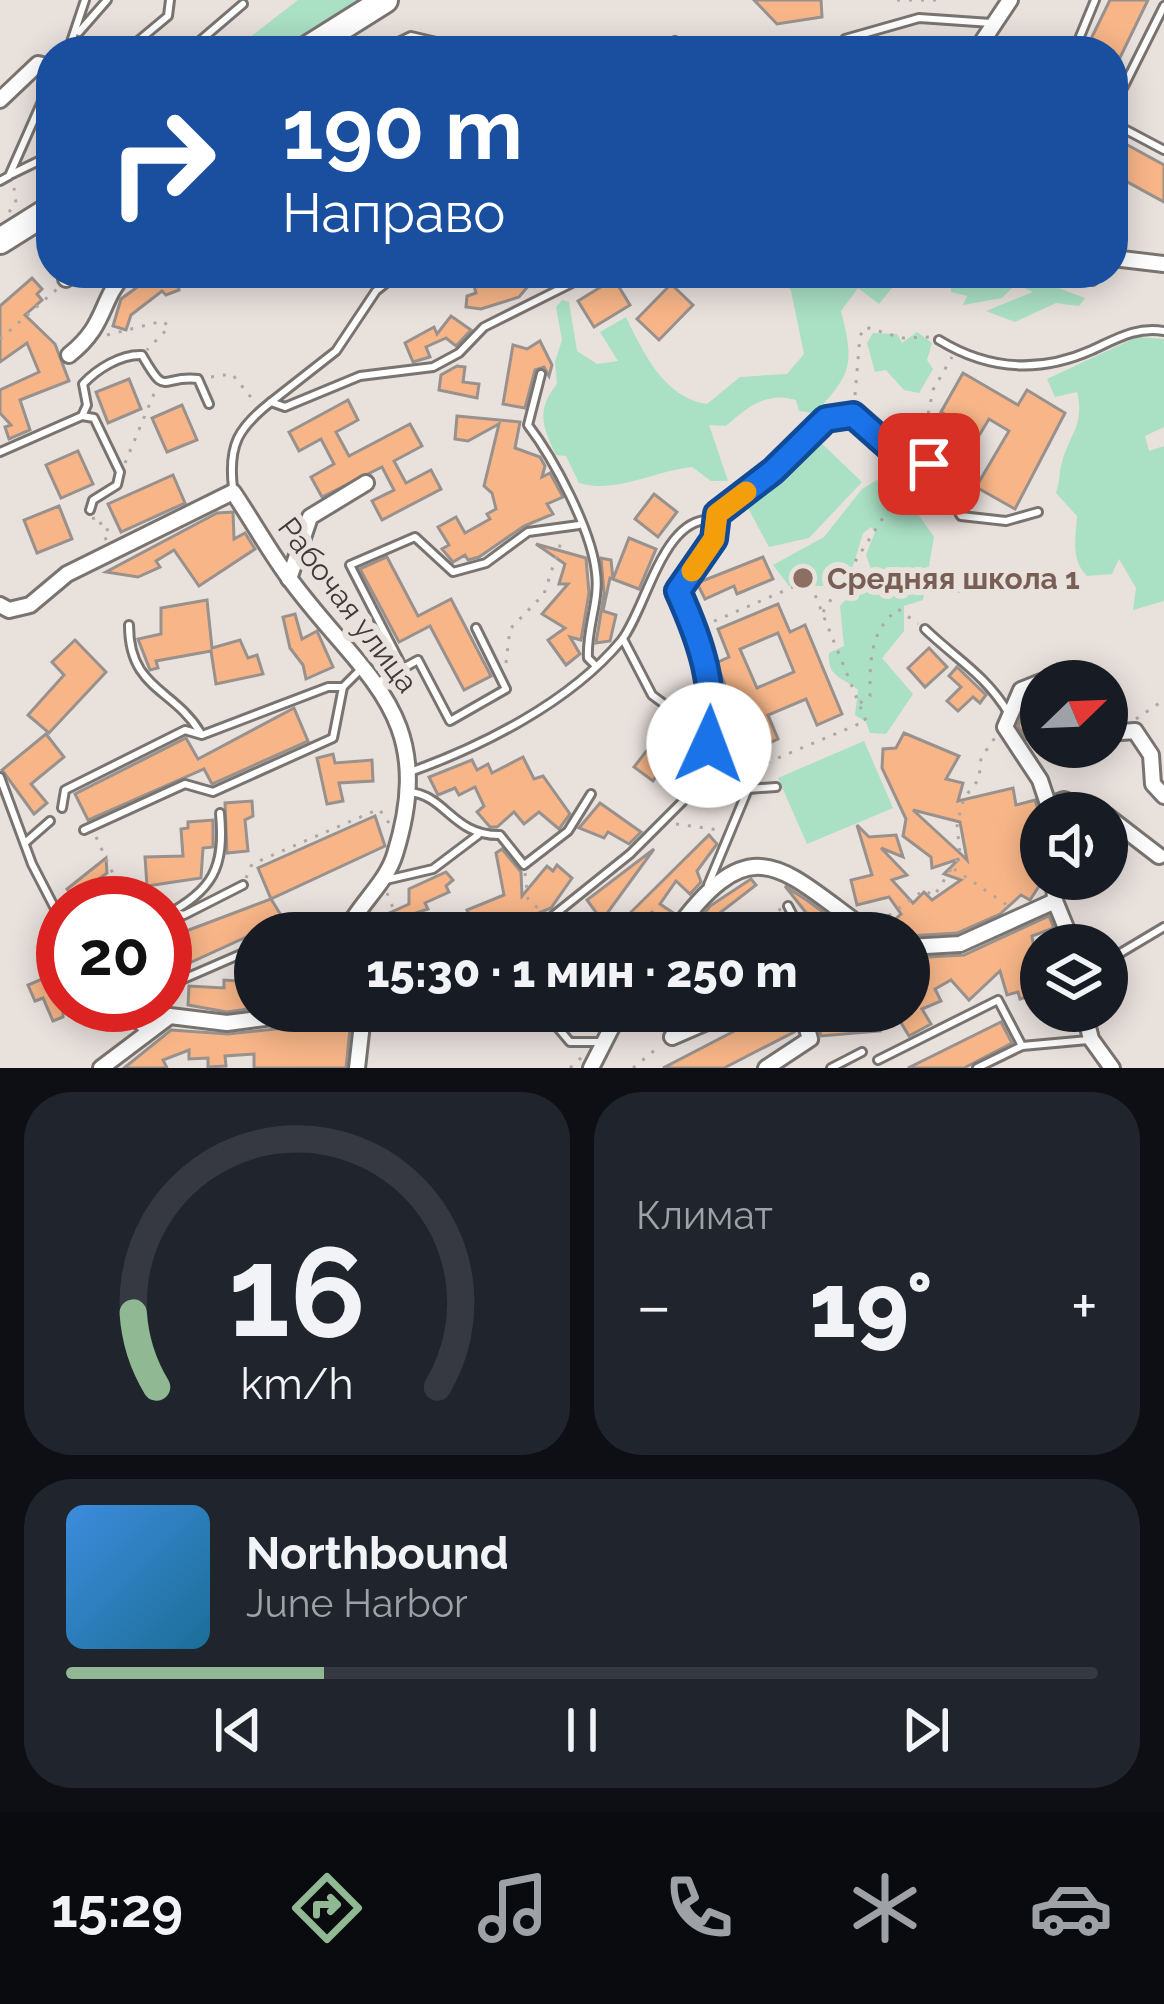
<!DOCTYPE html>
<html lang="ru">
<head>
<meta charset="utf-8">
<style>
	body { margin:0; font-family:Raleway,sans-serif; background:#20242c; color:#f1f3f6; height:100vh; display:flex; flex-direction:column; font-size:45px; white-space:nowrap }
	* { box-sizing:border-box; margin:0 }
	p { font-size:39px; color:#9ea1a6 }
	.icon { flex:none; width:66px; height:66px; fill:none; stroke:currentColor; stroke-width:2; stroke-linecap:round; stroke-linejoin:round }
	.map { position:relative; height:1068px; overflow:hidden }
	.sheet { display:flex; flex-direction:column; gap:24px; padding:24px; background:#0d0f14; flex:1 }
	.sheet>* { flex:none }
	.hud { position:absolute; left:36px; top:36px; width:1092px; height:252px; border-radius:48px; box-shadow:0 6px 30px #0003; background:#1a4fa0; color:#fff; overflow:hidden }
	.needle { width:78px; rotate:67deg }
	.controls { position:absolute; left:1020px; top:660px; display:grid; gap:24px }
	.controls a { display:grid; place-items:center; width:108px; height:108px; border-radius:50%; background:#171b24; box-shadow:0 6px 30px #0003; font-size:60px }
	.speed { position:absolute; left:36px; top:876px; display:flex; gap:24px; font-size:60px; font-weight:700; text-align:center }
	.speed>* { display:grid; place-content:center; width:156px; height:156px; border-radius:50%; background:#171b24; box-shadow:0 6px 30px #0003; line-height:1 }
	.speed .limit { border:18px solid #d22; background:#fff; color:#111 }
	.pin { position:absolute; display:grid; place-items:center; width:102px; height:102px; color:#fff; margin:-51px; border-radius:24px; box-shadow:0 6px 18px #0006 }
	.me { position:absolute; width:132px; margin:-66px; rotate:2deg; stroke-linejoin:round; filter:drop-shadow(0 0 9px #0008) }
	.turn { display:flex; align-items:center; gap:42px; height:252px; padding:0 48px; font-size:54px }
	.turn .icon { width:156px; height:156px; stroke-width:2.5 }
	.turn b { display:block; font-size:84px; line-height:102px }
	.big { font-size:90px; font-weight:800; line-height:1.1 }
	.sheet .widget { flex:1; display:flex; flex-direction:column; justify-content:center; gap:18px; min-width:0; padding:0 42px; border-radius:48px; background:#20242c }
	.sheet .dial { align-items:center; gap:0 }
	.dial svg { height:312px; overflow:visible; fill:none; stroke:#363941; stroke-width:7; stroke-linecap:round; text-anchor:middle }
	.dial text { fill:#f1f3f6; stroke:none }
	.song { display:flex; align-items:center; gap:36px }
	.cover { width:144px; height:144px; border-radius:18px; background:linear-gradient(135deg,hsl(210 70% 55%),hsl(200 70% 35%)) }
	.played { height:12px; border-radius:6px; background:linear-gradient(90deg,#8fb893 25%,#363941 25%) }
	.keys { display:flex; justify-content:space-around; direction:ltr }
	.heat { display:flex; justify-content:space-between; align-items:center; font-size:66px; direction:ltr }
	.sheet .tiles { flex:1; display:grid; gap:24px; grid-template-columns:1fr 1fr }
	.widget:last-child { grid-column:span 2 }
	.trip { position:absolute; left:234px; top:912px; width:696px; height:120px; border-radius:60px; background:#171b24; box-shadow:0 6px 30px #0003; font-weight:800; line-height:120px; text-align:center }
	.dock { display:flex; height:192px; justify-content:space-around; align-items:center; background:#090b0e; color:#9ea1a6 }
	.dock .icon { width:84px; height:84px }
	.dock .current { color:#8fb893 }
	.dock b { font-size:54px; color:#f1f3f6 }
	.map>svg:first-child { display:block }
</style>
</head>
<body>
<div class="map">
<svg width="1164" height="1068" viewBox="0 0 1164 1068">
	<rect width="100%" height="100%" fill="#e9e1dc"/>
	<g fill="#aae0c4">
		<path d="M298,0H366L273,51H232Z"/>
		<path d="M779,273H893L892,288L879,304L858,288L841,311C854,363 853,373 815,413L799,411L796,400C766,391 748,407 726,426L709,425L728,481H711L692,467C655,471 614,494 579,483L566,456L556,455C542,426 536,410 557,384L555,362L562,340L556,307L562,300L569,302L577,351L597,364L618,361L600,332L626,317C643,352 664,398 707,404L740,377L787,374L804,354L791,291Z"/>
		<path d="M962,273H983L986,282H999L1000,273H1019L1085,298L1079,306L1056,303L1015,322L986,311L1033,292L1016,284L1002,298L963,305L967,296L951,292L952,277Z"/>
		<path d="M917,332L932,343L927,360L933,369L919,393L904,390L886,370L875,372L867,343L873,333L897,334L902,343Z"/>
		<path d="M1137,337L1164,339V427L1145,436L1149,451L1164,446V601L1133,610L1136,588L1119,559L1112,574L1087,576C1070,559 1076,538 1077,516L1056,493C1060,482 1059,472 1062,462C1070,434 1085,423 1077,392L1055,397L1047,379Z"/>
		<path d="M816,438L862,482L809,538L769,547L747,506Z"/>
		<path d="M877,480L885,486L895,481L934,537L923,600L904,606V631L882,658L913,694L886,734L870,733L866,722L855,715L858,690C843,677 827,678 829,653L844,646L840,606L872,572L866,555L875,532L871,527L863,533L853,566L831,586H789L773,565L824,537L862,489Z"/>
		<path d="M864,741L893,808L807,844L778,778Z"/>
	</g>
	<g fill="#f8b688" stroke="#98918d" stroke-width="3" fill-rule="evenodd">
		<path d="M754,0H821L822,17L777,24Z"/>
		<path d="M1110,0H1148L1113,72V51H1085Z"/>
		<path d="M1113,137L1164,165V202L1113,174Z"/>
		<path d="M148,273H176L179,290L166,295L162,291L131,315L126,330L113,326L121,299L151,277Z"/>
		<path d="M517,273L529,285L519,297L481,309L466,307L467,296L476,293L473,282L493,275L496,283Z"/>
		<path d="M611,273H627L619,287L630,305L594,327L578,301L604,285Z"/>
		<path d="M32,278L42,289L37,294L42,300L25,315L55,344L69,381L20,400L30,430L9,439L5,427L11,425L0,413V390L39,372L27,343L0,362V306Z"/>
		<path d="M671,284L693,305L659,340L637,319Z"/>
		<path d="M451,316L471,330L456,346L446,338L426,347L430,357L413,362L405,343L434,327L437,334Z"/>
		<path d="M540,341L552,365L549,376L544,367L535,370L525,408L503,404L513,345L527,349Z"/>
		<path d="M457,366L465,367L463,382L479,384L477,398L439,390L441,375Z"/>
		<path d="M963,373L1018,405L1027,390L1065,413L1015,509L976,487L1009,431L989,419L980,434L941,412Z"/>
		<path d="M129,379L141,409L108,423L96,392Z"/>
		<path d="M348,400L358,420L336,432L349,456L410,424L422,446L394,461L406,483L431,470L441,489L382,520L372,501L394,490L382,467L322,497L311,477L334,464L321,439L299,451L289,432Z"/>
		<path d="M182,405L197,440L167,452L152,418Z"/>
		<path d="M457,416L520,422L515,448L540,457L545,466L542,477L550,473L563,497L547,504L553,514L524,526L479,557L468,560L465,555L453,562L442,549L449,545L438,527L456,517L465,533L490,519L487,514L496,509L492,493L484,486L499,424L468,441L455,439Z"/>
		<path d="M78,451L93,484L61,498L46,465Z"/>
		<path d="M173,475L185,503L121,532L108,504Z"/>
		<path d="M654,494L677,512L658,537L635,519Z"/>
		<path d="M59,506L72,539L37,553L24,520Z"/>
		<path d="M233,512L234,539L245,533L255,549L199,586L174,550L156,561L160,567L138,577L106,572L217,513Z"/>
		<path d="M629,538L656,549L639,589L610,578L603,611L616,615L610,641L596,643L604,594L601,558L611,560L613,579Z"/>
		<path d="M536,544L586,558L589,593L581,640L570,637L580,654L566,665L548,640L565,628L542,614L568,584H559L565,564Z"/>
		<path d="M387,557L418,616L451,599L491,676L464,690L430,626L399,642L360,569Z"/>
		<path d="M763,557L773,579L737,594L734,586L705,599L697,583Z"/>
		<path d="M981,572L983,589L938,593L936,576Z"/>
		<path d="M207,600L212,648L240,640L248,658L257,655L263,674L216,684L211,651L156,661L158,668L150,670L138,639L161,634V608Z"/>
		<path d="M778,604L790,632L805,625L842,714L817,725L806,699L768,715L778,739L753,750L741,723L734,726L727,712L735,709L716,663L729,657L718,629ZM778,633L794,672L757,688L740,649Z"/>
		<path d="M295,614L302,639L317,631L333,667L306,679L303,665L290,648L283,617Z"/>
		<path d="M75,640L106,672L49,733L28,715L64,675L52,662Z"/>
		<path d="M929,648L947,667L925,687L908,668Z"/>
		<path d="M957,667L986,695L980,703L973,697L958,711L947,701L961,687L949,676Z"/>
		<path d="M1041,697V745L1026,739L1018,726L1029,699Z"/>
		<path d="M294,708L308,741L212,784L204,769L88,820L75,794L186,738L198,759Z"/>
		<path d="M662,731L680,744L653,781L634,767Z"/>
		<path d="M904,733L959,756L946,779L963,783L958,801L1013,788L1016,805L1035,800L1041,818V883L1030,900L1021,895L1000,914L957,933L909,936L889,925L901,914L889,897L857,905L851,880L872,875L857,825L869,837L896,835L903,857L881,848L907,875L892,880L913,903L924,892L932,900L961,880L944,874L959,859L932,868L931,857L903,836L906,819L882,768L883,749L896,748ZM913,810L960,822L967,860L963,856Z"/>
		<path d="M46,734L64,757L31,784L47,803L34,814L2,770Z"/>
		<path d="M333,754L335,763L372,760L373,781L339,783L343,801L327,804L317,758Z"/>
		<path d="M523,757L534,779L543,776L570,814L559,829L539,812L524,824L514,812L497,827H490L477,812L484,806L475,787L459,795L455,788L438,795L429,777L472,760L477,770L488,764L492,773Z"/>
		<path d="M252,801L253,816L245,820L248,851L227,853L225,803Z"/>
		<path d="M600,803L641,832L629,844L608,832L604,838L579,828Z"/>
		<path d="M375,816L385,846L271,899L284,920L174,970L165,939L271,899L258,868Z"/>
		<path d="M213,820V847L203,848L201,878L147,886L145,857L183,856L181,829L188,828V822Z"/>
		<path d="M709,835L717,844L697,871L701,882L690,894L676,881L660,904L672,912L664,921L652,912L632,933H611L587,900L654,849L608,912L620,923Z"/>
		<path d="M502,849L521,872L522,896L547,866L553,871L557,865L572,878L551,908L517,922L507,933H486L477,930L467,910L504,895L496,853Z"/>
		<path d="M106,858L107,873L81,892L89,903H63V908L60,902L71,894L67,889Z"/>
		<path d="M446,872L453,880L446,886L449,892L425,903L428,909L395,920L401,933H358L363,925L409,904V889Z"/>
		<path d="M751,879L756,885L694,933L692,929L710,906Z"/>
		<path d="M785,886L808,901L852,933H822Z"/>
		<path d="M1049,916L1054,928L1032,936L1041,992L1020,999L1018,992L1007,995L1000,971L969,1000L951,980L935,989L941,1001L922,1009L931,1024L909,1036L894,1011H909V958L964,955Z"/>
		<path d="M63,970V1017L53,1021L43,998L35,1001L28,985Z"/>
		<path d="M238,976L255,977V1008L227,1012L188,1005L189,986L224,988V980L238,981Z"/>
		<path d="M773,1011H783L794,1032L724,1068H663Z"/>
		<path d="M815,1011H874L880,1031L821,1036Z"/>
		<path d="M343,1022L350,1029L346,1068H254V1054L225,1056L226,1066L208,1067V1058L189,1059V1050L163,1060L167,1068H124L171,1030L228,1034Z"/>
		<path d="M1001,1022L1012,1043L964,1068H908Z"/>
	</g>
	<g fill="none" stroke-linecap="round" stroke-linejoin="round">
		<g stroke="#7a7470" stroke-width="12">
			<g id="lane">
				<path d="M79,32L107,0"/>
				<path d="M845,39L919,18L991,23"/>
				<path d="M675,41L690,51"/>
				<path d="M68,51L85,0"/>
				<path d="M126,51L168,16L170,0"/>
				<path d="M188,51L243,4"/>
				<path d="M380,51L411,36L475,51"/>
				<path d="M1074,51L1095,0"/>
				<path d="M1113,92L1119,96L1164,6"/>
				<path d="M1113,123L1164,150"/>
				<path d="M12,174L51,155"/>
				<path d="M0,181L9,176L51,81"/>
				<path d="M1070,273L1093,281L1099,273"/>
				<path d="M939,340C988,370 1038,374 1092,350C1116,339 1137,326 1164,331"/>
				<path d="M541,374L528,425C554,459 592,531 596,573C600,600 586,630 588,658L595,665"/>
				<path d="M271,402L336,351L376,291L395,276"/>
				<path d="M82,416L94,418L120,472L117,485L93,500L90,510"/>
				<path d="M0,452L82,416L87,405L83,384C97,369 121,354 142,355C167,399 160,375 198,379L209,404"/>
				<path d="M233,488C228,445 238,428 271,402L285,407L360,376L433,367L459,353L484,327L592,273"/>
				<path d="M719,520L717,514L773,471L826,419L853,415L888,446L929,464L961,516L1006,521L1038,512"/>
				<path d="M129,625C129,689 173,688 200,732"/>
				<path d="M925,629C956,659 986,675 1009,714"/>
				<path d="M623,639L652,695L680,716"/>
				<path d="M403,668L350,565L415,537L453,572L486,563L528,532L579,525"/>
				<path d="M378,682L418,660L450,721L506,689L476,628"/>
				<path d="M410,772C483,746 570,702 621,641C647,609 664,507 719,521L714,539L678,591L708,665L713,710L705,779L630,854L549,919"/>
				<path d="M0,777L32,864L63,924"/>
				<path d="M705,779L748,789L776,787"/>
				<path d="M409,792C446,795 453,836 500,835L524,865L568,831L591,794"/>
				<path d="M62,808L65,790L185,730L202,735L328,687H343L361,669"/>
				<path d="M84,830L185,784L213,792L333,738L343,687"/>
				<path d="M26,842L50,821"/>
				<path d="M386,880L433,869L478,835"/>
				<path d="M708,885L748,789"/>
				<path d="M788,906L802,933"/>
				<path d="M175,913L184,915L243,885"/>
				<path d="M165,916C213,889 225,869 220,813"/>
				<path d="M287,933H323"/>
				<path d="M1107,961L1164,927"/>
				<path d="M165,987L255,948"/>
				<path d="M548,1016L570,1042H601"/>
				<path d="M364,1024L388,1019"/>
				<path d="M878,1060L998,1000L1022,1046"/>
				<path d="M831,1068L862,1052"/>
				<path d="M977,1068L1022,1046L1088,1040"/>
			</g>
		</g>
		<g stroke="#7a7470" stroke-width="20">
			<g id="street">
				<path d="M976,51L1010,0"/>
				<path d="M0,100L38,64L51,67"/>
				<path d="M1113,258L1164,264"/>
				<path d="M66,279L72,273"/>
				<path d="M69,355C107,325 99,302 125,273"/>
				<path d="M289,579L310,517L366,483"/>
				<path d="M0,605L9,610L30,605L67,574L233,492C252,520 269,551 289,578C362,678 439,712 395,854C386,884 358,905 345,933"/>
				<path d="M1041,682L1021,690L1005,727L1040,780L1051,813"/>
				<path d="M1107,733L1135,731L1151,755L1153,784L1164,796"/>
				<path d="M1050,805L1064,800L1103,813"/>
				<path d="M1107,816L1159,856"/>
				<path d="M1054,879L1055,901L1073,945"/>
				<path d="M674,933C754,822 783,871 871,933"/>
				<path d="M909,947L960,944L1055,901"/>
				<path d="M122,1005L149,1030"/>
				<path d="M347,1011L362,1024L357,1068"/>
				<path d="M1084,1011L1091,1039L1112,1068"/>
				<path d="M672,1037L732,1011"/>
				<path d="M101,1068L170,1016L227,1023L319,1011"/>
				<path d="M591,1068L620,1011"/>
				<path d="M766,1068L810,1039L802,1011"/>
			</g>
		</g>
		<g stroke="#7a7470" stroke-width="30">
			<g id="highway">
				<path d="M304,51L385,0"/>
				<path d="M0,241L51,209"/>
			</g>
		</g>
		<g stroke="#ada7a3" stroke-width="3" stroke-dasharray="3 9" stroke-linecap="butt">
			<path d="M897,0H936"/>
			<path d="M998,43L1011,51"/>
			<path d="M9,212L16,203L14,188"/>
			<path d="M107,335L163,321L169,327L147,350"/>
			<path d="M0,339L57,289"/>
			<path d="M211,377L232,374L254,401"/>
			<path d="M854,407L860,336L865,327L902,338L931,337"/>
			<path d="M921,449L933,390L952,357"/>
			<path d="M125,463L156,389"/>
			<path d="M93,517L96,525L104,522L110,536L102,541"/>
			<path d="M823,612L914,469"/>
			<path d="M703,626L809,580L866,721L735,776"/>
			<path d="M506,663L510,629L544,594L562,539"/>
			<path d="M860,703L870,696C870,662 869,632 898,609L918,624"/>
			<path d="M1136,719L1164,700"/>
			<path d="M676,824L719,830"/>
			<path d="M96,837L121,891L139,903"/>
			<path d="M954,869L1010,907"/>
			<path d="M525,873L528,899L542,912"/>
			<path d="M246,878L252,864L379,809L389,823"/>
			<path d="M387,893L403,933"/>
			<path d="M879,923L924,890L934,896L960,855L957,824L964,798L979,779L981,758L996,736"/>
			<path d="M736,933L781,909"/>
			<path d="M570,1068L582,1057"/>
			<path d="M633,1068L660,1046"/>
		</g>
		<use href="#lane" stroke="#fff" stroke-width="6"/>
		<use href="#street" stroke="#fff" stroke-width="14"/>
		<use href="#highway" stroke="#fff" stroke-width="24"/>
	</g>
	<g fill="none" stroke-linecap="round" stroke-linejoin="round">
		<g stroke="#114b97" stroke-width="30">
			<path id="route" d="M709,745C716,687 702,644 678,591L714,539L717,514L773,471L826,419L853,415L888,446L929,464"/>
		</g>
		<use href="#route" stroke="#1a73e8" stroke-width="21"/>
		<path stroke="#f59e0b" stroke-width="21" d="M692,571L714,539L717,514L746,492"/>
	</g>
	<circle fill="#8d6e63" stroke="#e9e1dc" stroke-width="4.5" cx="803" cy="578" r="12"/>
	<g text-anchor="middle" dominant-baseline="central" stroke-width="12" stroke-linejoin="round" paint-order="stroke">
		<g font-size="30" font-weight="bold" fill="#785e54" stroke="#e9e1dc" text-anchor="start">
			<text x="827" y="578">Средняя школа 1</text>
		</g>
		<g font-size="30" fill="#3d3a38" stroke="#e9e1dc">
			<text transform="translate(348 605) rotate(53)">Рабочая улица</text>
		</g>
	</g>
</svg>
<div class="controls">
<a><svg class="needle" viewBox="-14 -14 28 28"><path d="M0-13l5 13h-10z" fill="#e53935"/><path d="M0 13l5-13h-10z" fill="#9ea1a6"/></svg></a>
<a><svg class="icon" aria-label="sound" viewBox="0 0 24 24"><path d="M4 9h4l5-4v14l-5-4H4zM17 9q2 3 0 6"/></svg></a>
<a><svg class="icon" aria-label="layers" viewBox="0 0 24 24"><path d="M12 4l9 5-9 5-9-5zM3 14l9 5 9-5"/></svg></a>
</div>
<div class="speed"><div class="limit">20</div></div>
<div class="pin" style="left:929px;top:464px;background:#d93025"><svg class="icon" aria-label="arrive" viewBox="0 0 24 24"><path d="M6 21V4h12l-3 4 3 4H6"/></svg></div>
<svg class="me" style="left:709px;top:745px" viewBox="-20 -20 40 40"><circle r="19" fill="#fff"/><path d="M0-13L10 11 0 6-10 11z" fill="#1a73e8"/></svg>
<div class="trip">15:30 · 1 мин · 250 m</div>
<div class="hud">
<div class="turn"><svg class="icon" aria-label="right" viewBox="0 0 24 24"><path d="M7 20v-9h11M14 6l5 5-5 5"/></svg><div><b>190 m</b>Направо</div></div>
</div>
</div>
<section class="sheet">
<div class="tiles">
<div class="widget dial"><svg viewBox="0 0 100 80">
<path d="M14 69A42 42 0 1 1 86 69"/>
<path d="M14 69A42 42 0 0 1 8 50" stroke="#8fb893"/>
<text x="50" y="56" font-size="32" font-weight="700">16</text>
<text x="50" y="72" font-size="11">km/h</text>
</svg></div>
<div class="widget"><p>Климат</p>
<div class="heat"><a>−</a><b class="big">19°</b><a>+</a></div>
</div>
<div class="widget">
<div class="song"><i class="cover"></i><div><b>Northbound</b><p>June Harbor</p></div></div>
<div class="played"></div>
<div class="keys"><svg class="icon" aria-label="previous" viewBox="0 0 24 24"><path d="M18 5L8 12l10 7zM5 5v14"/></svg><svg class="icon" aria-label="pause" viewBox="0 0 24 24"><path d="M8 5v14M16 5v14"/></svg><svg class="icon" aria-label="next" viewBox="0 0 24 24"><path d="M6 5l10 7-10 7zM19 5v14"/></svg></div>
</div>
</div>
</section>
<nav class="dock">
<b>15:29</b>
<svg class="icon current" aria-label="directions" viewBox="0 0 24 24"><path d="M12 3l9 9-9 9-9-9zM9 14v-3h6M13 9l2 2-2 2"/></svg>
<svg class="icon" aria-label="music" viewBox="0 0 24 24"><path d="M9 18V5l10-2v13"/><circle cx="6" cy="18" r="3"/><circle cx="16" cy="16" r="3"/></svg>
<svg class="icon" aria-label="phone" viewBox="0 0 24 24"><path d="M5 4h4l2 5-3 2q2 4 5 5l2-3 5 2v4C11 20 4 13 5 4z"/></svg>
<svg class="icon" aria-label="climate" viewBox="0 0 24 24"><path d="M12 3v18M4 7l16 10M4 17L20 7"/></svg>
<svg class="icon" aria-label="car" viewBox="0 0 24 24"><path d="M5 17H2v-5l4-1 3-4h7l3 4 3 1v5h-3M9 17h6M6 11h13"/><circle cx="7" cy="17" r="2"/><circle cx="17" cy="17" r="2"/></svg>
</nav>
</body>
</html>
